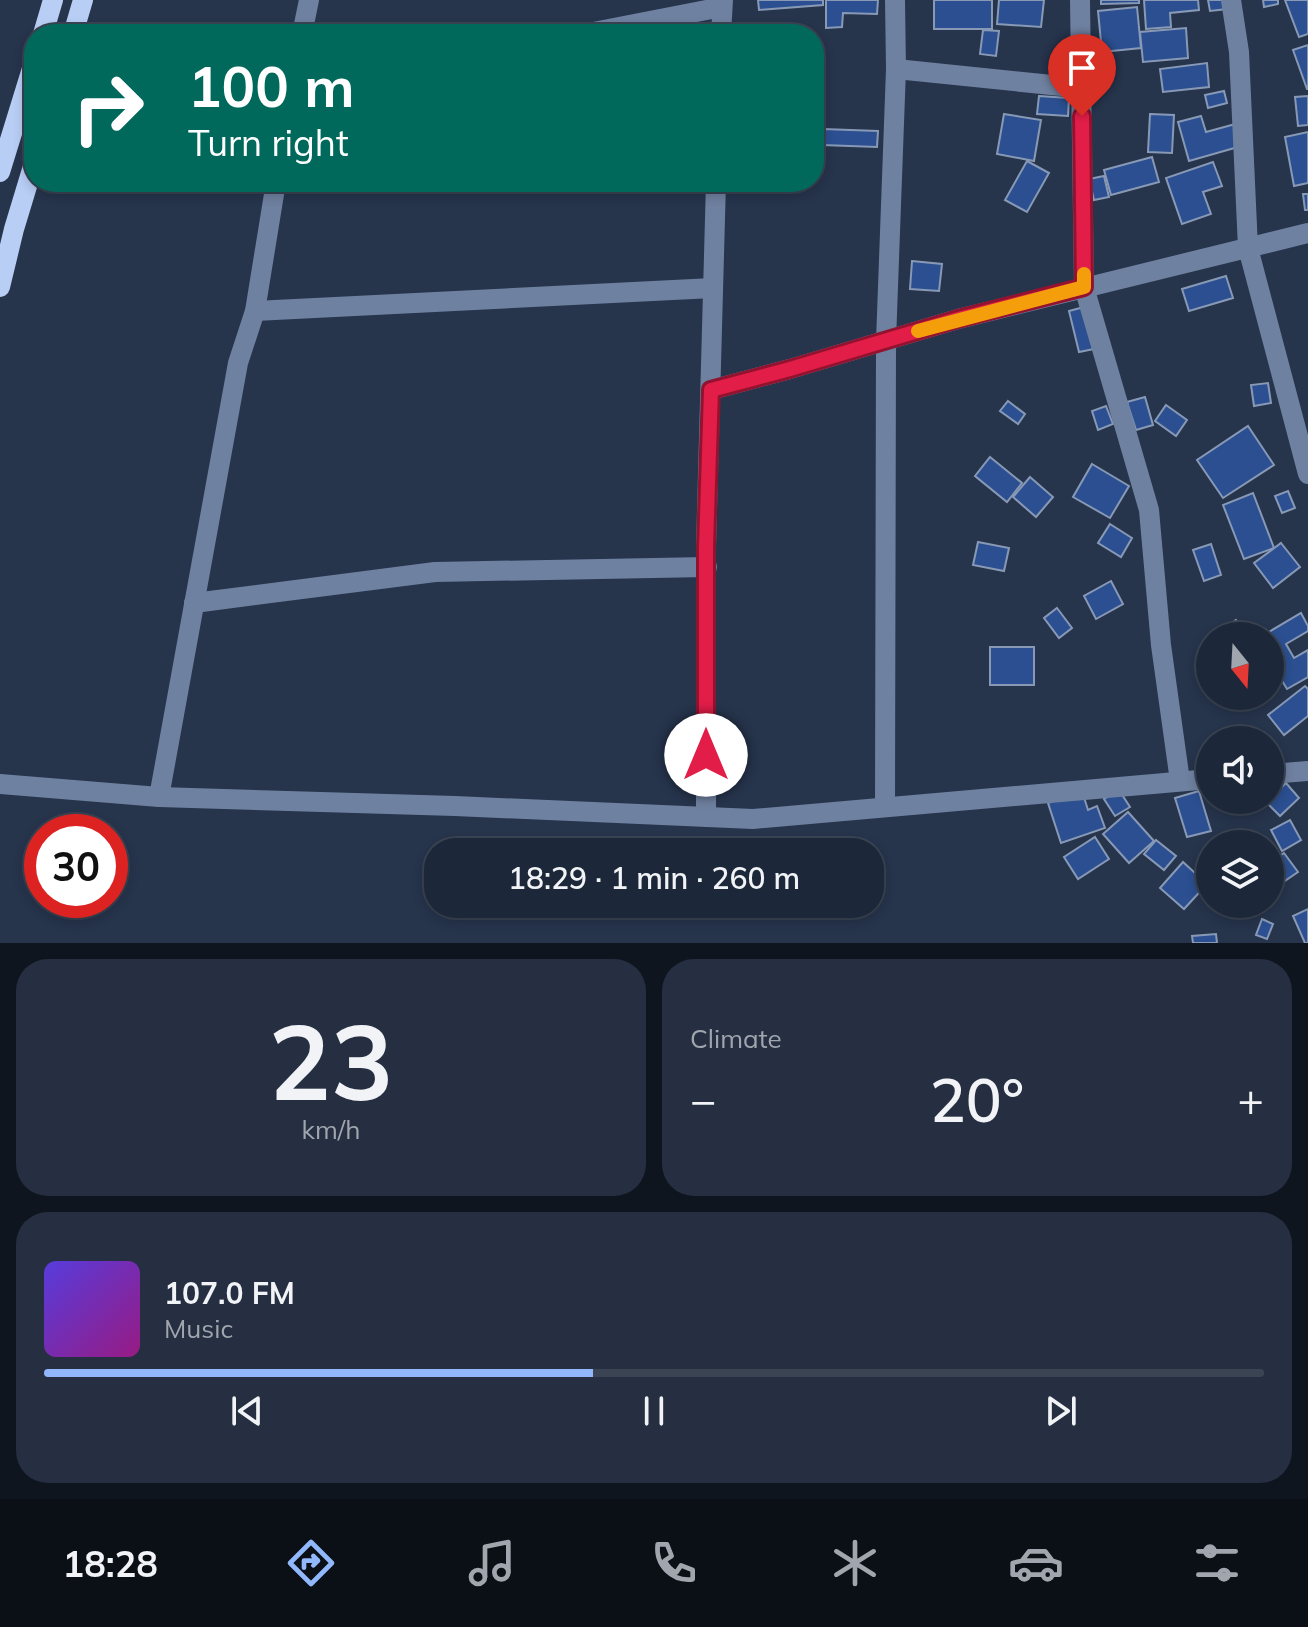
<!DOCTYPE html>
<html lang="en">
<head>
<meta charset="utf-8">
<style>
	body { margin:0; font-family:Mulish,sans-serif; background:#252f41; color:#f1f3f6; height:100vh; display:flex; flex-direction:column; font-size:30px; white-space:nowrap }
	* { box-sizing:border-box; margin:0 }
	p { font-size:26px; color:#a0a5ae }
	.icon { flex:none; width:44px; height:44px; fill:none; stroke:currentColor; stroke-width:2; stroke-linecap:round; stroke-linejoin:round }
	.map { position:relative; height:943px; overflow:hidden }
	.sheet { display:flex; flex-direction:column; gap:16px; padding:16px; background:#0f151f; flex:1 }
	.sheet>* { flex:none }
	.guide { position:absolute; left:24px; top:24px; width:800px; height:168px; border-radius:32px; box-shadow:0 4px 12px #0003,0 0 0 2px #3a4453; background:#00695c; color:#fff; overflow:hidden }
	.needle { width:52px; rotate:162deg }
	.fabs { position:absolute; left:1196px; top:622px; display:grid; gap:16px }
	.fabs a { display:grid; place-items:center; width:88px; height:88px; border-radius:50%; background:#1c2739; box-shadow:0 4px 12px #0003,0 0 0 2px #3a4453; font-size:40px }
	.speed { position:absolute; left:24px; top:814px; display:flex; gap:16px; font-size:40px; font-weight:700; text-align:center }
	.speed>* { display:grid; place-content:center; width:104px; height:104px; border-radius:50%; background:#1c2739; box-shadow:0 4px 12px #0003,0 0 0 2px #3a4453; line-height:1 }
	.speed .limit { border:12px solid #d22; background:#fff; color:#111 }
	.pin { position:absolute; display:grid; place-items:center; width:68px; height:68px; color:#fff; margin:-82px -34px; border-radius:50% 50% 50% 0; rotate:-45deg; box-shadow:0 0 8px #0007 }
	.pin .icon { rotate:45deg }
	.me { position:absolute; width:88px; margin:-44px; rotate:0deg; stroke-linejoin:round; filter:drop-shadow(0 0 6px #0008) }
	.turn { display:flex; align-items:center; gap:28px; height:168px; padding:0 32px; font-size:36px }
	.turn .icon { width:104px; height:104px; stroke-width:2.5 }
	.turn b { display:block; font-size:56px; line-height:68px }
	.big { font-size:60px; font-weight:600; line-height:1.1 }
	.sheet .tile { flex:1; display:flex; flex-direction:column; justify-content:center; gap:12px; min-width:0; padding:0 28px; border-radius:32px; background:#252f41 }
	.sheet .dial { align-items:center; gap:0 }
	.dial b { font-size:104px; line-height:1 }
	.song { display:flex; align-items:center; gap:24px }
	.cover { width:96px; height:96px; border-radius:12px; background:linear-gradient(135deg,hsl(250 70% 55%),hsl(310 70% 35%)) }
	.played { height:8px; border-radius:4px; background:linear-gradient(90deg,#91b8fd 45%,#3a4453 45%) }
	.keys { display:flex; justify-content:space-around; direction:ltr }
	.heat { display:flex; justify-content:space-between; align-items:center; font-size:44px; direction:ltr }
	.sheet .tiles { flex:1; display:grid; gap:16px; grid-template-columns:1fr 1fr }
	.tile:last-child { grid-column:span 2 }
	.trip { position:absolute; left:424px; top:838px; width:460px; height:80px; border-radius:32px; background:#1c2739; box-shadow:0 4px 12px #0003,0 0 0 2px #3a4453; font-weight:600; line-height:80px; text-align:center }
	.menu { display:flex; height:128px; justify-content:space-around; align-items:center; background:#0b1017; color:#a0a5ae }
	.menu .icon { width:56px; height:56px }
	.menu .on { color:#91b8fd }
	.menu b { font-size:36px; color:#f1f3f6 }
	.map>svg:first-child { display:block }
</style>
</head>
<body>
<div class="map">
<svg width="1308" height="943" viewBox="0 0 1308 943">
	<rect width="100%" height="100%" fill="#26344c"/>
	<g fill="#2b4f90" stroke="#8899b6" stroke-width="2">
		<path d="M758,0H823V5L759,10Z"/>
		<path d="M826,0H878L877,14L843,13L842,27L826,28Z"/>
		<rect x="934" y="0" width="58" height="29"/>
		<path d="M999,0H1044L1041,27L997,24Z"/>
		<path d="M1101,0H1139V3L1101,4Z"/>
		<path d="M1144,0H1198L1199,10L1170,13L1171,27L1146,29Z"/>
		<path d="M1208,0H1226L1227,9L1210,11Z"/>
		<path d="M1263,0H1278V4L1264,7Z"/>
		<path d="M1285,0H1308V34L1299,37Z"/>
		<path d="M1137,7L1141,48L1102,52L1098,11Z"/>
		<path d="M1186,28L1188,58L1143,62L1140,32Z"/>
		<path d="M983,30L999,31L996,56L980,54Z"/>
		<path d="M1308,45V89H1307L1293,50Z"/>
		<path d="M1207,63L1209,87L1163,92L1160,69Z"/>
		<path d="M1224,91L1227,103L1208,108L1205,95Z"/>
		<path d="M1039,96L1069,98L1068,116L1037,114Z"/>
		<path d="M1308,96V125L1298,126L1295,97Z"/>
		<path d="M1004,114L1041,120L1034,161L997,154Z"/>
		<path d="M1150,114L1174,115L1172,153L1148,152Z"/>
		<path d="M1201,116L1206,132L1239,123L1245,145L1189,161L1178,122Z"/>
		<path d="M823,129L878,131L877,147L822,145Z"/>
		<path d="M1308,132V183L1294,186L1285,137Z"/>
		<path d="M1152,157L1159,182L1111,195L1104,170Z"/>
		<path d="M1027,161L1049,173L1027,212L1005,200Z"/>
		<path d="M1213,162L1222,186L1203,192L1211,214L1182,224L1166,178Z"/>
		<path d="M1104,176L1109,197L1094,200L1089,179Z"/>
		<path d="M1303,194H1308V210H1305Z"/>
		<path d="M912,261L942,264L939,291L910,289Z"/>
		<path d="M1226,276L1233,298L1189,311L1182,289Z"/>
		<path d="M1084,307L1094,349L1079,352L1069,311Z"/>
		<path d="M1268,383L1271,403L1254,406L1251,385Z"/>
		<path d="M1145,397L1153,425L1136,430L1127,402Z"/>
		<path d="M1008,401L1025,414L1018,424L1000,411Z"/>
		<path d="M1166,405L1187,420L1176,436L1155,421Z"/>
		<path d="M1106,406L1113,424L1098,430L1092,411Z"/>
		<path d="M1248,426L1274,465L1223,498L1197,460Z"/>
		<path d="M990,457L1022,483L1007,502L975,476Z"/>
		<path d="M1092,464L1129,486L1110,518L1073,497Z"/>
		<path d="M1030,477L1053,497L1036,517L1013,497Z"/>
		<path d="M1288,491L1295,508L1282,513L1275,496Z"/>
		<path d="M1253,493L1274,548L1244,559L1223,505Z"/>
		<path d="M1110,524L1132,538L1121,557L1098,543Z"/>
		<path d="M978,542L1009,548L1004,571L973,565Z"/>
		<path d="M1281,543L1300,567L1273,588L1254,563Z"/>
		<path d="M1211,544L1221,575L1204,581L1193,550Z"/>
		<path d="M1111,581L1123,604L1096,619L1084,596Z"/>
		<path d="M1057,608L1072,628L1059,638L1044,618Z"/>
		<path d="M1301,613L1308,626V631L1286,644L1294,658L1308,650V677L1287,689L1270,661V636H1262Z"/>
		<path d="M1236,620L1248,636H1215Z"/>
		<rect x="990" y="647" width="44" height="38"/>
		<path d="M1305,686L1308,689V716L1284,735L1268,715Z"/>
		<path d="M1286,783L1299,798L1280,816L1266,802Z"/>
		<path d="M1119,790L1130,807L1115,816L1104,799Z"/>
		<path d="M1082,791L1088,810L1097,806L1105,828L1061,843L1048,803Z"/>
		<path d="M1199,791L1211,831L1187,837L1175,798Z"/>
		<path d="M1128,812L1154,841L1129,863L1103,834Z"/>
		<path d="M1290,820L1301,840L1282,851L1271,830Z"/>
		<path d="M1095,837L1109,859L1078,879L1064,857Z"/>
		<path d="M1156,840L1176,856L1164,870L1144,854Z"/>
		<path d="M1284,853L1298,872L1270,891V862Z"/>
		<path d="M1183,862L1207,884L1184,909L1160,888Z"/>
		<path d="M1308,909V943H1305L1293,916Z"/>
		<path d="M1262,919L1273,924L1267,939L1256,935Z"/>
		<path d="M1216,934L1217,943H1193L1192,936Z"/>
	</g>
	<g fill="none" stroke-linecap="round" stroke-linejoin="round">
		<g stroke="#6f81a0" stroke-width="20">
			<path d="M1080,0L1084,287L1149,510L1161,645L1180,781"/>
			<path d="M1231,0L1239,52L1248,248L1308,474"/>
			<path d="M302,34L309,0"/>
			<path d="M583,34L722,7"/>
			<path d="M721,34L723,0"/>
			<path d="M896,69L1081,88"/>
			<path d="M255,311L713,288"/>
			<path d="M711,390L790,369L958,319L1308,233"/>
			<path d="M194,603L435,572L707,567"/>
			<path d="M1270,774L1308,771"/>
			<path d="M0,784L159,797L455,806L753,819L1210,779"/>
			<path d="M159,797L238,363L255,311L276,182"/>
			<path d="M885,807L886,341L896,69L895,0"/>
			<path d="M706,817V547L716,182"/>
		</g>
		<g stroke="#b8cef5" stroke-width="20">
			<path d="M43,34L53,0"/>
			<path d="M73,34L83,0"/>
			<path d="M0,172L34,62"/>
			<path d="M0,287L14,229L34,163"/>
		</g>
	</g>
	<g fill="none" stroke-linecap="round" stroke-linejoin="round">
		<g stroke="#92132f" stroke-width="20">
			<path id="route" d="M706,755V547L711,390L790,369L958,319L1084,287L1082,116"/>
		</g>
		<use href="#route" stroke="#e11d48" stroke-width="14"/>
		<path stroke="#f59e0b" stroke-width="14" d="M918,331L1084,287V274"/>
	</g>
</svg>
<div class="fabs">
<a><svg class="needle" viewBox="-14 -14 28 28"><path d="M0-13l5 13h-10z" fill="#e53935"/><path d="M0 13l5-13h-10z" fill="#a0a5ae"/></svg></a>
<a><svg class="icon" aria-label="sound" viewBox="0 0 24 24"><path d="M4 9h4l5-4v14l-5-4H4zM17 9q2 3 0 6"/></svg></a>
<a><svg class="icon" aria-label="layers" viewBox="0 0 24 24"><path d="M12 4l9 5-9 5-9-5zM3 14l9 5 9-5"/></svg></a>
</div>
<div class="speed"><div class="limit">30</div></div>
<div class="pin" style="left:1082px;top:116px;background:#d93025"><svg class="icon" aria-label="arrive" viewBox="0 0 24 24"><path d="M6 21V4h12l-3 4 3 4H6"/></svg></div>
<svg class="me" style="left:706px;top:755px" viewBox="-20 -20 40 40"><circle r="19" fill="#fff"/><path d="M0-13L10 11 0 6-10 11z" fill="#e11d48"/></svg>
<div class="trip">18:29 · 1 min · 260 m</div>
<div class="guide">
<div class="turn"><svg class="icon" aria-label="right" viewBox="0 0 24 24"><path d="M7 20v-9h11M14 6l5 5-5 5"/></svg><div><b>100 m</b>Turn right</div></div>
</div>
</div>
<section class="sheet">
<div class="tiles">
<div class="tile dial"><b>23</b><p>km/h</p></div>
<div class="tile"><p>Climate</p>
<div class="heat"><a>−</a><b class="big">20°</b><a>+</a></div>
</div>
<div class="tile">
<div class="song"><i class="cover"></i><div><b>107.0 FM</b><p>Music</p></div></div>
<div class="played"></div>
<div class="keys"><svg class="icon" aria-label="previous" viewBox="0 0 24 24"><path d="M18 5L8 12l10 7zM5 5v14"/></svg><svg class="icon" aria-label="pause" viewBox="0 0 24 24"><path d="M8 5v14M16 5v14"/></svg><svg class="icon" aria-label="next" viewBox="0 0 24 24"><path d="M6 5l10 7-10 7zM19 5v14"/></svg></div>
</div>
</div>
</section>
<nav class="menu">
<b>18:28</b>
<svg class="icon on" aria-label="directions" viewBox="0 0 24 24"><path d="M12 3l9 9-9 9-9-9zM9 14v-3h6M13 9l2 2-2 2"/></svg>
<svg class="icon" aria-label="music" viewBox="0 0 24 24"><path d="M9 18V5l10-2v13"/><circle cx="6" cy="18" r="3"/><circle cx="16" cy="16" r="3"/></svg>
<svg class="icon" aria-label="phone" viewBox="0 0 24 24"><path d="M5 4h4l2 5-3 2q2 4 5 5l2-3 5 2v4C11 20 4 13 5 4z"/></svg>
<svg class="icon" aria-label="climate" viewBox="0 0 24 24"><path d="M12 3v18M4 7l16 10M4 17L20 7"/></svg>
<svg class="icon" aria-label="car" viewBox="0 0 24 24"><path d="M5 17H2v-5l4-1 3-4h7l3 4 3 1v5h-3M9 17h6M6 11h13"/><circle cx="7" cy="17" r="2"/><circle cx="17" cy="17" r="2"/></svg>
<svg class="icon" aria-label="filters" viewBox="0 0 24 24"><path d="M4 7h16M4 17h16"/><circle cx="9" cy="7" r="2"/><circle cx="15" cy="17" r="2"/></svg>
</nav>
</body>
</html>
